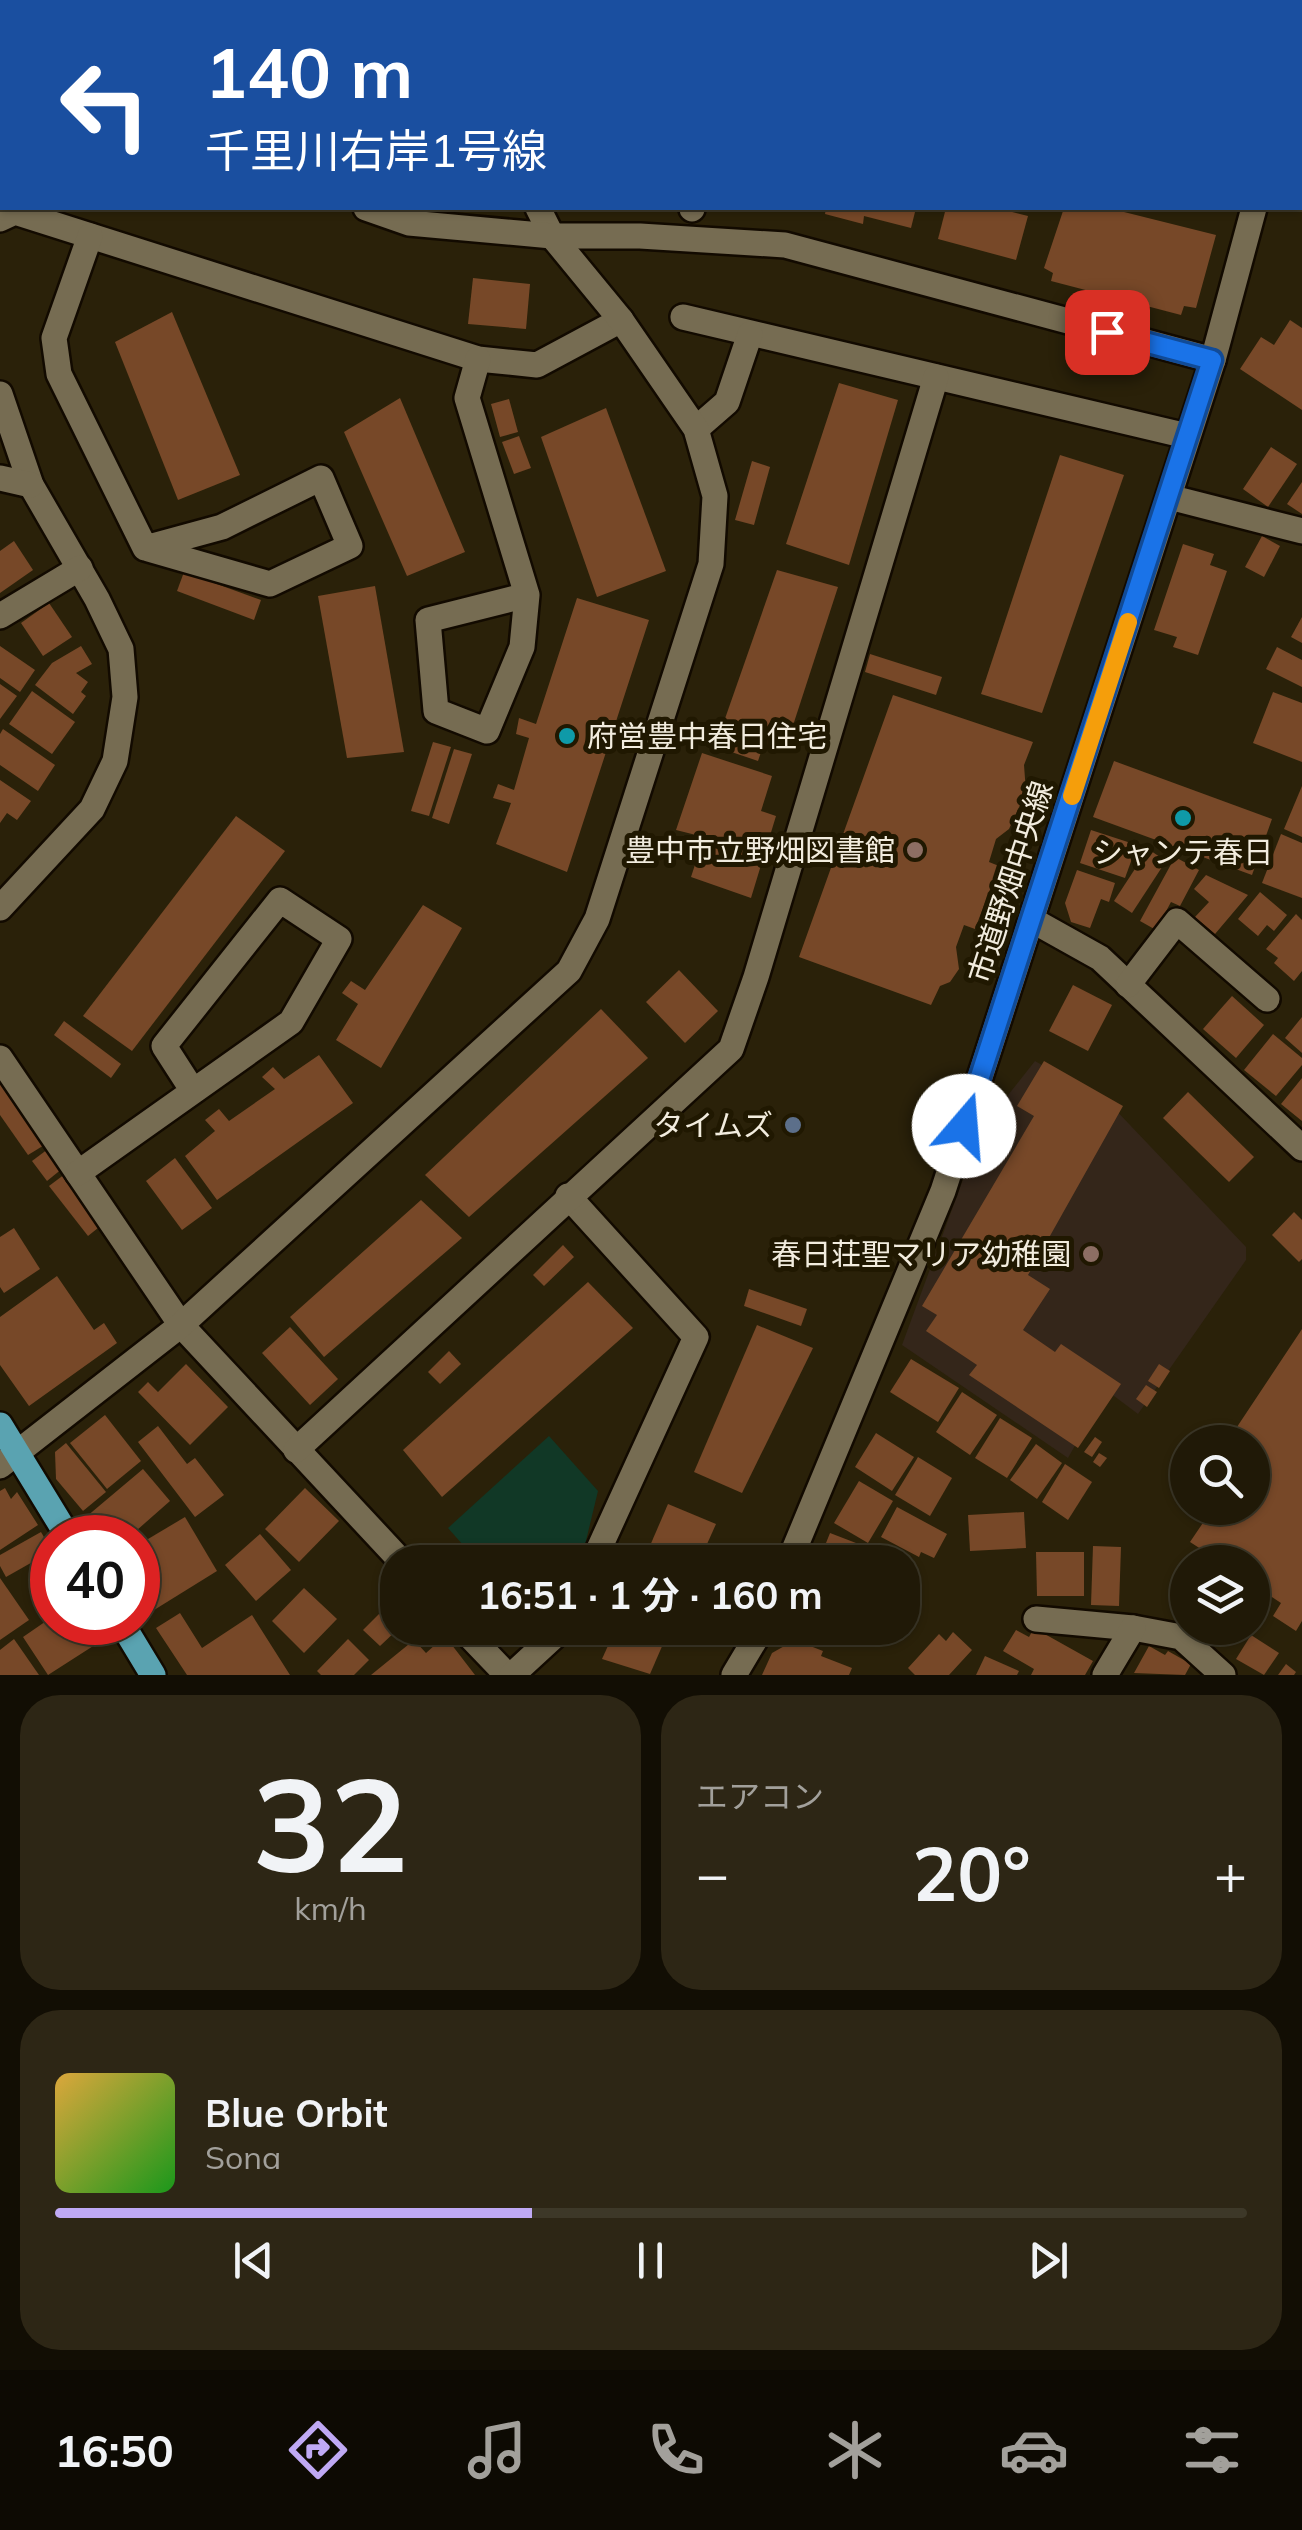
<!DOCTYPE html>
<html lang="ja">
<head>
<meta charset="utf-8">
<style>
	body { margin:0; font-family:Mulish,"Noto Sans JP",sans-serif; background:#2d2615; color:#f1f3f6; height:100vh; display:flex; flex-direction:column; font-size:38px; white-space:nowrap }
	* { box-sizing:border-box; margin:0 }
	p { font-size:32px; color:#a2a09b }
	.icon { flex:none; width:55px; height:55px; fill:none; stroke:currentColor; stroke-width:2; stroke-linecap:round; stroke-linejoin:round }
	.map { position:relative; height:1675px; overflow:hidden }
	.panel { display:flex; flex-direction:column; gap:20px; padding:20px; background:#120e04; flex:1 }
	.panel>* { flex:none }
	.banner { position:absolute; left:0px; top:0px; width:1302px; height:210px; box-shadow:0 2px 8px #0004,0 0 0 2px #3d3828; background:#1a4fa0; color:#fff; overflow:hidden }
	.controls { position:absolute; left:1170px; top:1425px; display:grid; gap:20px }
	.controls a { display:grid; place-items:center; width:100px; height:100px; border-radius:50%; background:#201907; box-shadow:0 2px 8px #0004,0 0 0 2px #3d3828; font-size:50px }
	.speed { position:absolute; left:30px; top:1515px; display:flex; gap:20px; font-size:50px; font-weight:700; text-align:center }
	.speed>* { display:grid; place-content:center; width:130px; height:130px; border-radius:50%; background:#201907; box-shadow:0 2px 8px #0004,0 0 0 2px #3d3828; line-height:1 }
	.speed .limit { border:15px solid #d22; background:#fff; color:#111 }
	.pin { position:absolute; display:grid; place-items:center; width:85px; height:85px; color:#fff; margin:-42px; border-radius:20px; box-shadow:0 5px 15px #0006 }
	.me { position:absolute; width:110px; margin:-55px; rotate:18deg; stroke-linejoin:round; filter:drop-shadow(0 0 8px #0008) }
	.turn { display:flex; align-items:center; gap:35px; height:210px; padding:0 40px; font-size:45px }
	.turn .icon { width:130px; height:130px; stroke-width:2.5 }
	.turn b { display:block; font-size:70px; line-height:85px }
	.big { font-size:75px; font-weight:700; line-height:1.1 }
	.panel .widget { flex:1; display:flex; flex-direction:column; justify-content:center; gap:15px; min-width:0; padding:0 35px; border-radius:40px; background:#2d2615 }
	.panel .dial { align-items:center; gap:0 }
	.dial b { font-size:130px; line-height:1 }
	.song { display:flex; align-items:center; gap:30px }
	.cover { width:120px; height:120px; border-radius:15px; background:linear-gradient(135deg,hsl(40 70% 55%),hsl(120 70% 35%)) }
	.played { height:10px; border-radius:5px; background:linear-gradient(90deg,#bfa9f4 40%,#3d3828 40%) }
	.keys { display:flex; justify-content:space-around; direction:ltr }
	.heat { display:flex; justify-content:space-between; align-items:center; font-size:55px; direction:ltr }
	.panel .tiles { flex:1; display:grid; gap:20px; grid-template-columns:1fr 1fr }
	.widget:last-child { grid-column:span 2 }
	.trip { position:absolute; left:380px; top:1545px; width:540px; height:100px; border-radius:40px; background:#201907; box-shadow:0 2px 8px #0004,0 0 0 2px #3d3828; font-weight:700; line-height:100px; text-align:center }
	.tabs { display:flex; height:160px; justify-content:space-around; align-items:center; background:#0d0a03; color:#a2a09b }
	.tabs .icon { width:70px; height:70px }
	.tabs .active { color:#bfa9f4 }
	.tabs b { font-size:45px; color:#f1f3f6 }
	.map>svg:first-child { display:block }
</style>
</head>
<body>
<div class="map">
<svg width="1302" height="1675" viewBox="0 0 1302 1675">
	<rect width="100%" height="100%" fill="#2a2109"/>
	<path fill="#34261a" d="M1035,1061L1110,1104L1246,1247V1260L1138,1414L1106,1390L1068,1458L902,1345L982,1128Z"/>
	<path fill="#113826" d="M549,1436L598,1491L584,1549L568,1562H478L448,1528Z"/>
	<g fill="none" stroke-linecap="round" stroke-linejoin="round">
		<g stroke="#024c51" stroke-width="68">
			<path d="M52,0L55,2"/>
			<path d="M1300,113L1302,114"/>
		</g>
	</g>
	<g fill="#774828">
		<path d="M826,208H916L911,228L864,216L863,224L825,214Z"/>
		<path d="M946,208H997L1028,216L1016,260L938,239Z"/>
		<path d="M1064,208H1108L1216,235L1196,308L1184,306L1181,315L1051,281L1053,273L1044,268Z"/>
		<path d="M473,278L530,284L526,329L468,324Z"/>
		<path d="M172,312L240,475L178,500L115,342Z"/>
		<path d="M1290,320L1302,328V410L1240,369L1261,337L1274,345Z"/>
		<path d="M839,383L898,400L849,565L786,544Z"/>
		<path d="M400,398L465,552L407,576L344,432Z"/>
		<path d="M509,399L518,432L500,437L491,404Z"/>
		<path d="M606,408L666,571L597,597L541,437Z"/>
		<path d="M519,436L531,468L514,474L502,442Z"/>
		<path d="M1271,447L1297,464L1268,507L1243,489Z"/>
		<path d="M1060,455L1124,475L1042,713L981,694Z"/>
		<path d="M752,461L770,467L754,525L735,520Z"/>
		<path d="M1302,482V514L1287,504Z"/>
		<path d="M1262,536L1280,546L1264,577L1245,567Z"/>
		<path d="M14,541L33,570L0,593V551Z"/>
		<path d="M1183,544L1214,554L1210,565L1227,571L1198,655L1173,647L1177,637L1154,630Z"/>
		<path d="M777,570L838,587L785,750L721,730Z"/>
		<path d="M184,572L261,600L254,620L177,591Z"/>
		<path d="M375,586L404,752L347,758L318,596Z"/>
		<path d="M577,598L649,620L567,872L496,844L511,803L493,798L498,784L514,790L529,738L516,734L519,718L536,724Z"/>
		<path d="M49,603L72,637L43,656L21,623Z"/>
		<path d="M1302,617V643L1291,637Z"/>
		<path d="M0,646L35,670L20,692L0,678Z"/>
		<path d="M81,646L92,664L76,673L88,682L81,692L86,696L73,714L35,685L52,663Z"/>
		<path d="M1277,647L1302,660V687L1266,669Z"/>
		<path d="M870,654L942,677L936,695L865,672Z"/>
		<path d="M0,684L17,696L0,719Z"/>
		<path d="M32,691L75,722L52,754L9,724Z"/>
		<path d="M1273,692L1302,703V762L1253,743Z"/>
		<path d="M893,695L1033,742L1024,765L1026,792L1009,829L996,839L989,862L999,866L975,929L964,925L956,947L959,969L950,982L940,986L931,1005L799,957Z"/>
		<path d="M707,727L763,746L758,761L702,742Z"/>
		<path d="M3,729L55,765L38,791L0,765V734Z"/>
		<path d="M433,742L451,747L429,816L411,811Z"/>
		<path d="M454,749L472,754L449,824L432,818Z"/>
		<path d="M702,753L772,776L761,811L776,816L751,898L691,877L704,837L676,830Z"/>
		<path d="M1114,761L1272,819L1252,875L1093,817Z"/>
		<path d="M0,780L31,801L17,820L7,813L0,823Z"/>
		<path d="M1302,786V837L1284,829Z"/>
		<path d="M236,816L285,851L132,1051L83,1016Z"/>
		<path d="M1091,830L1137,845L1125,878L1080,863Z"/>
		<path d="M1281,834L1302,843V898L1262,883Z"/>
		<path d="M1148,849L1166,861L1132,913L1114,901Z"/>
		<path d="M1175,857L1199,870L1180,906L1171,902L1156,930L1140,921Z"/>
		<path d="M1077,870L1115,883L1109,902L1101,899L1090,928L1071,922L1065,903Z"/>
		<path d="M1206,875L1248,895L1215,934L1195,917L1209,902L1194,889Z"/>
		<path d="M1260,892L1287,915L1274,931L1267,925L1258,936L1238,919Z"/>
		<path d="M423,905L462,928L381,1068L336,1040L358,1004L342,993L351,981L365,990Z"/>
		<path d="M1296,914L1302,920V971L1294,981L1274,963L1278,958L1266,949Z"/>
		<path d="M679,970L718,1011L685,1043L646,1002Z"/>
		<path d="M1073,985L1112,1005L1088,1051L1049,1031Z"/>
		<path d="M1232,996L1264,1025L1236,1058L1203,1029Z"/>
		<path d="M601,1009L648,1058L469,1217L425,1175Z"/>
		<path d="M1302,1017V1053L1285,1038Z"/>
		<path d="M64,1021L121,1064L111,1078L54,1035Z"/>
		<path d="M1273,1034L1302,1058V1065L1276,1096L1244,1070Z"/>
		<path d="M319,1055L353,1103L217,1200L185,1156L215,1131L205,1120L219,1109L229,1121L275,1089L262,1077L273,1067L284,1079Z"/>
		<path d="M1044,1061L1123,1106L1028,1275L1050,1289L1023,1330L1055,1352L1061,1344L1121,1384L1078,1448L969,1375L977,1365L926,1331L937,1315L922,1306L1034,1116L1017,1106Z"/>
		<path d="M0,1077L46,1144L28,1155L0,1115Z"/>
		<path d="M1302,1078V1121L1281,1104Z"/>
		<path d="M1188,1092L1254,1157L1229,1182L1163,1118Z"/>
		<path d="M48,1149L63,1168L47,1181L32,1161Z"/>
		<path d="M175,1158L212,1208L182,1230L146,1181Z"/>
		<path d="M65,1174L103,1224L88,1236L49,1186Z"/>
		<path d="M421,1200L462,1238L324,1357L290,1317Z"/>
		<path d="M1294,1212L1302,1220V1259L1299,1262L1272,1235Z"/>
		<path d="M14,1228L40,1269L4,1293L0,1287V1237Z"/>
		<path d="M563,1245L574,1257L544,1286L533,1275Z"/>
		<path d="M57,1276L94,1330L104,1323L117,1343L29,1406L0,1365V1317Z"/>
		<path d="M588,1282L633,1328L442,1497L403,1450Z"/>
		<path d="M749,1289L807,1309L801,1326L744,1306Z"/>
		<path d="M757,1325L813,1348L742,1493L694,1472Z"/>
		<path d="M290,1327L338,1379L310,1405L262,1353Z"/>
		<path d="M1302,1329V1621L1296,1631L1273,1616L1281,1603L1252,1584V1562H1221L1190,1542L1213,1508H1252V1442H1227Z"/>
		<path d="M449,1351L461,1364L440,1384L428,1372Z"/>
		<path d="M911,1359L959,1388L938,1422L890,1392Z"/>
		<path d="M186,1364L228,1407L190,1445L138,1392L148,1382L158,1392Z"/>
		<path d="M1159,1364L1170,1371L1159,1388L1148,1381Z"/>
		<path d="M1146,1385L1157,1392L1147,1407L1136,1399Z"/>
		<path d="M962,1392L997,1415L970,1455L936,1432Z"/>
		<path d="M105,1415L141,1461L107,1489L70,1443Z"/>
		<path d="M1000,1418L1032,1438L1007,1478L975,1458Z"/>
		<path d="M158,1426L187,1464L195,1458L224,1495L195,1517L138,1442Z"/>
		<path d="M876,1433L914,1457L892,1491L855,1467Z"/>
		<path d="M1095,1437L1102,1442L1092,1457L1084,1452Z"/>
		<path d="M66,1443L106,1492L83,1511L56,1479L55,1452Z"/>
		<path d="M1036,1444L1062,1463L1037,1499L1010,1480Z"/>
		<path d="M1099,1453L1107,1458L1100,1467L1093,1462Z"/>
		<path d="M918,1457L952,1478L930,1516L895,1495Z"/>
		<path d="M1065,1464L1092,1482L1068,1520L1042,1502Z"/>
		<path d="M143,1469L170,1501L128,1538H104L86,1517Z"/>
		<path d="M859,1481L893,1501L868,1543L834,1523Z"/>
		<path d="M5,1488L11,1499L17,1492L38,1525L0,1550V1491Z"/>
		<path d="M305,1488L339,1521L299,1562L265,1529Z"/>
		<path d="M668,1504L716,1524L699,1562H643Z"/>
		<path d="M897,1507L947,1534L934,1558L921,1552L919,1557L881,1537Z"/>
		<path d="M1024,1512L1026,1548L970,1551L968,1515Z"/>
		<path d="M185,1517L217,1571L146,1615L138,1601V1545Z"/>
		<path d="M41,1532L52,1551L6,1577L0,1566V1555Z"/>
		<path d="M830,1533L869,1548L863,1562H830L820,1558Z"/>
		<path d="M260,1534L291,1570L256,1601L225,1565Z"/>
		<path d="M1093,1546L1121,1547L1119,1606L1091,1605Z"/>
		<path d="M1036,1552H1084V1596H1037Z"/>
		<path d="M0,1578L29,1620L0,1640Z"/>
		<path d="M304,1588L337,1619L304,1653L272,1621Z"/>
		<path d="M398,1595V1629L380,1646L363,1630Z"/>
		<path d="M180,1613L202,1648L252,1615L290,1675H187L156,1628Z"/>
		<path d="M52,1617V1622H89L101,1641L48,1675L23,1637Z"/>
		<path d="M616,1628H670L650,1674L602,1659Z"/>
		<path d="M1034,1628L1093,1661L1085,1675H1031L1034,1669L1003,1651L1016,1630L1029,1637Z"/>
		<path d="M953,1632L972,1650L949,1675H915L908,1668L939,1634L946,1641Z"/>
		<path d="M1251,1635L1279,1653L1264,1675L1236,1659Z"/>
		<path d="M445,1636L475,1675H371L414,1640L426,1653Z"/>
		<path d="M14,1639L39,1675H0V1650Z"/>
		<path d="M348,1639L369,1660L354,1675H321L317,1671Z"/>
		<path d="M795,1640L823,1651L821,1656L852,1668L849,1675H762L772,1653Z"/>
		<path d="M1149,1646L1165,1655L1168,1651L1191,1664L1185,1675L1134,1673Z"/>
		<path d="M985,1656L1019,1671L1017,1675H976Z"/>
		<path d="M1286,1664L1296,1672L1294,1675H1278Z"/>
	</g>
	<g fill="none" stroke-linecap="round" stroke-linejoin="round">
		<g stroke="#120a00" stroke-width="30">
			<g id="minor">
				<path d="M227,0L234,2"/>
				<path d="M475,0V2"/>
				<path d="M1014,0L1051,2"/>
				<path d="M859,2L917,0"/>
				<path d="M1300,183H1302"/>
				<path d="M692,209V208"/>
				<path d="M0,219L15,212L478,359L537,365L621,320"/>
				<path d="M90,236L54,338L59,374L145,548L222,527L321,478L350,546L270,584L145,548"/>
				<path d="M683,317L1187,436"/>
				<path d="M478,359L467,398L527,595L522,647L487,731L436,711L428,620L527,595"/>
				<path d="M0,394L31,485L97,599L121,649L125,697L115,761L92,809L0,908"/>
				<path d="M696,429L727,402L750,334"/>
				<path d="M0,478L31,485"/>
				<path d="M1169,497L1302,531"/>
				<path d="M0,616L80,568"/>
				<path d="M1032,920L1100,958L1302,1148"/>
				<path d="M1128,985L1177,921L1267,999"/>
				<path d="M0,1058L181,1325L402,1562"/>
				<path d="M78,1173L291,1022L339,939L280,900L164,1046L193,1091"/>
				<path d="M568,1196L696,1337L593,1562"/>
				<path d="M296,1450L731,1049L756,977L936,377"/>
				<path d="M0,1466L181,1325L569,971L597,919L711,564L715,496L696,429L621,320L552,236L538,208"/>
				<path d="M1036,1619L1133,1628L1181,1637L1223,1675"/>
				<path d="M462,1628L507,1675"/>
				<path d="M512,1675L563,1628"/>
				<path d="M1105,1675L1133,1628"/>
			</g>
		</g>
		<g stroke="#120a00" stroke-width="30">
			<g id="tertiary">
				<path d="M1300,35L1302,28"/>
				<path d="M0,59L2,61"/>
				<path d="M366,208L409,223L552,236H640L785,245L1213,360"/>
				<path d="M789,1562L943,1191L1213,360L1254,208"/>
				<path d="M734,1675L762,1628"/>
			</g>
		</g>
		<g stroke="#120a00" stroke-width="30">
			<g id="primary">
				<path d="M0,1425L69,1538"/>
				<path d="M121,1622L153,1675"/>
			</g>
		</g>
		<use href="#minor" stroke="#766c52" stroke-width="25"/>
		<use href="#tertiary" stroke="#766c52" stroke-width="25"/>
		<use href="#primary" stroke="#5aa3b1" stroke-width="25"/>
	</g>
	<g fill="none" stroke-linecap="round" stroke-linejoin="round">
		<g stroke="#114b97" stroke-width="25">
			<path id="route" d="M964,1126L1212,360L1107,332"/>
		</g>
		<use href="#route" stroke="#1a73e8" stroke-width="18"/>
		<path stroke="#f59e0b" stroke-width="18" d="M1072,796L1128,622"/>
	</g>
	<g fill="#0f9aa8" stroke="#201801" stroke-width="4">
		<circle cx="567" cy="736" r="10"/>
		<circle cx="1183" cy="818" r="10"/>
	</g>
	<g fill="#8d6e63" stroke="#201801" stroke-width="4">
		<circle cx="915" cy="850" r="10"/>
		<circle cx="1091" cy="1254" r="10"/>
	</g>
	<circle fill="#5c6f8a" stroke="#201801" stroke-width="4" cx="793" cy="1125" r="10"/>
	<g text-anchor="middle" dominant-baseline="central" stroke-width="10" stroke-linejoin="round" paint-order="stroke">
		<g font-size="30" fill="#f2ecde" stroke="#201801" text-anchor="end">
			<text x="587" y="736" text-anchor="start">府営豊中春日住宅</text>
			<text x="895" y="850">豊中市立野畑図書館</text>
			<text x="1183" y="852" text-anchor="middle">シャンテ春日</text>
			<text x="773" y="1125">タイムズ</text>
			<text x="1071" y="1254">春日荘聖マリア幼稚園</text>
		</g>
		<g font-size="30" fill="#f2ecde" stroke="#201801">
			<text transform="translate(1010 882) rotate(-72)">市道野畑中央線</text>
		</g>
	</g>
</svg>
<div class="controls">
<a><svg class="icon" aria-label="search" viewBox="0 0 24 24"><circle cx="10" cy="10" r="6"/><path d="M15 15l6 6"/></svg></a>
<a><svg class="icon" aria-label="layers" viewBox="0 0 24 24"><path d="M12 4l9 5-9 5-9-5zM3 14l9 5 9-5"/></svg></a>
</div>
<div class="speed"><div class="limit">40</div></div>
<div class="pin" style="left:1107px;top:332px;background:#d93025"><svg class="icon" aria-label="arrive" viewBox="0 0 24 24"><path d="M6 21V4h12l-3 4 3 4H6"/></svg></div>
<svg class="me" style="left:964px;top:1126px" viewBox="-20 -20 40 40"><circle r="19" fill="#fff"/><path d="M0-13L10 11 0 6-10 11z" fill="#1a73e8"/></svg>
<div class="trip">16:51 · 1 分 · 160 m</div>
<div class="banner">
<div class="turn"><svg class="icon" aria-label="left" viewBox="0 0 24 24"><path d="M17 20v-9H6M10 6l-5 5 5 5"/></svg><div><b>140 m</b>千里川右岸1号線</div></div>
</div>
</div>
<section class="panel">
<div class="tiles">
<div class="widget dial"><b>32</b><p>km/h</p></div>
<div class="widget"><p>エアコン</p>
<div class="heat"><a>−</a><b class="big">20°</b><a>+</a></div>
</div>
<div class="widget">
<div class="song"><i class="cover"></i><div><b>Blue Orbit</b><p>Sona</p></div></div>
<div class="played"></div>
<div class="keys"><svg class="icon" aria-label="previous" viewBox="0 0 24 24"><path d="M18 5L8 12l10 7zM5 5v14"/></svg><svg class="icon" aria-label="pause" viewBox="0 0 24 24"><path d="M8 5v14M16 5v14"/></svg><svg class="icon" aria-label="next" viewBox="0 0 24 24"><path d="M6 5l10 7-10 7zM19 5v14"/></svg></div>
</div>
</div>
</section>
<nav class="tabs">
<b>16:50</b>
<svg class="icon active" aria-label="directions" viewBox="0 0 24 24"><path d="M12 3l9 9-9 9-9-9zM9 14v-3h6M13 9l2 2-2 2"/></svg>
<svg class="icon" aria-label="music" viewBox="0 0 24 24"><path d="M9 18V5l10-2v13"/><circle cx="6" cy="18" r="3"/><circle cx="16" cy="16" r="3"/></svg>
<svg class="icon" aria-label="phone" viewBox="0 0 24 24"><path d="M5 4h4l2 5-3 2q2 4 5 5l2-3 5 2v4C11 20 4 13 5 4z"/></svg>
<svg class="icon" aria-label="climate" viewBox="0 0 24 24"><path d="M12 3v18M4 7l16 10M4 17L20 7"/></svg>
<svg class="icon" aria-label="car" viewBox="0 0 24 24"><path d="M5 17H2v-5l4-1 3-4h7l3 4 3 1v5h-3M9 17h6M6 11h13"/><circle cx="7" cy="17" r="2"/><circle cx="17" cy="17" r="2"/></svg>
<svg class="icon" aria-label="filters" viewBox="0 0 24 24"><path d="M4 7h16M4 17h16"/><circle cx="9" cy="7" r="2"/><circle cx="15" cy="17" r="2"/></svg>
</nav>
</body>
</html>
